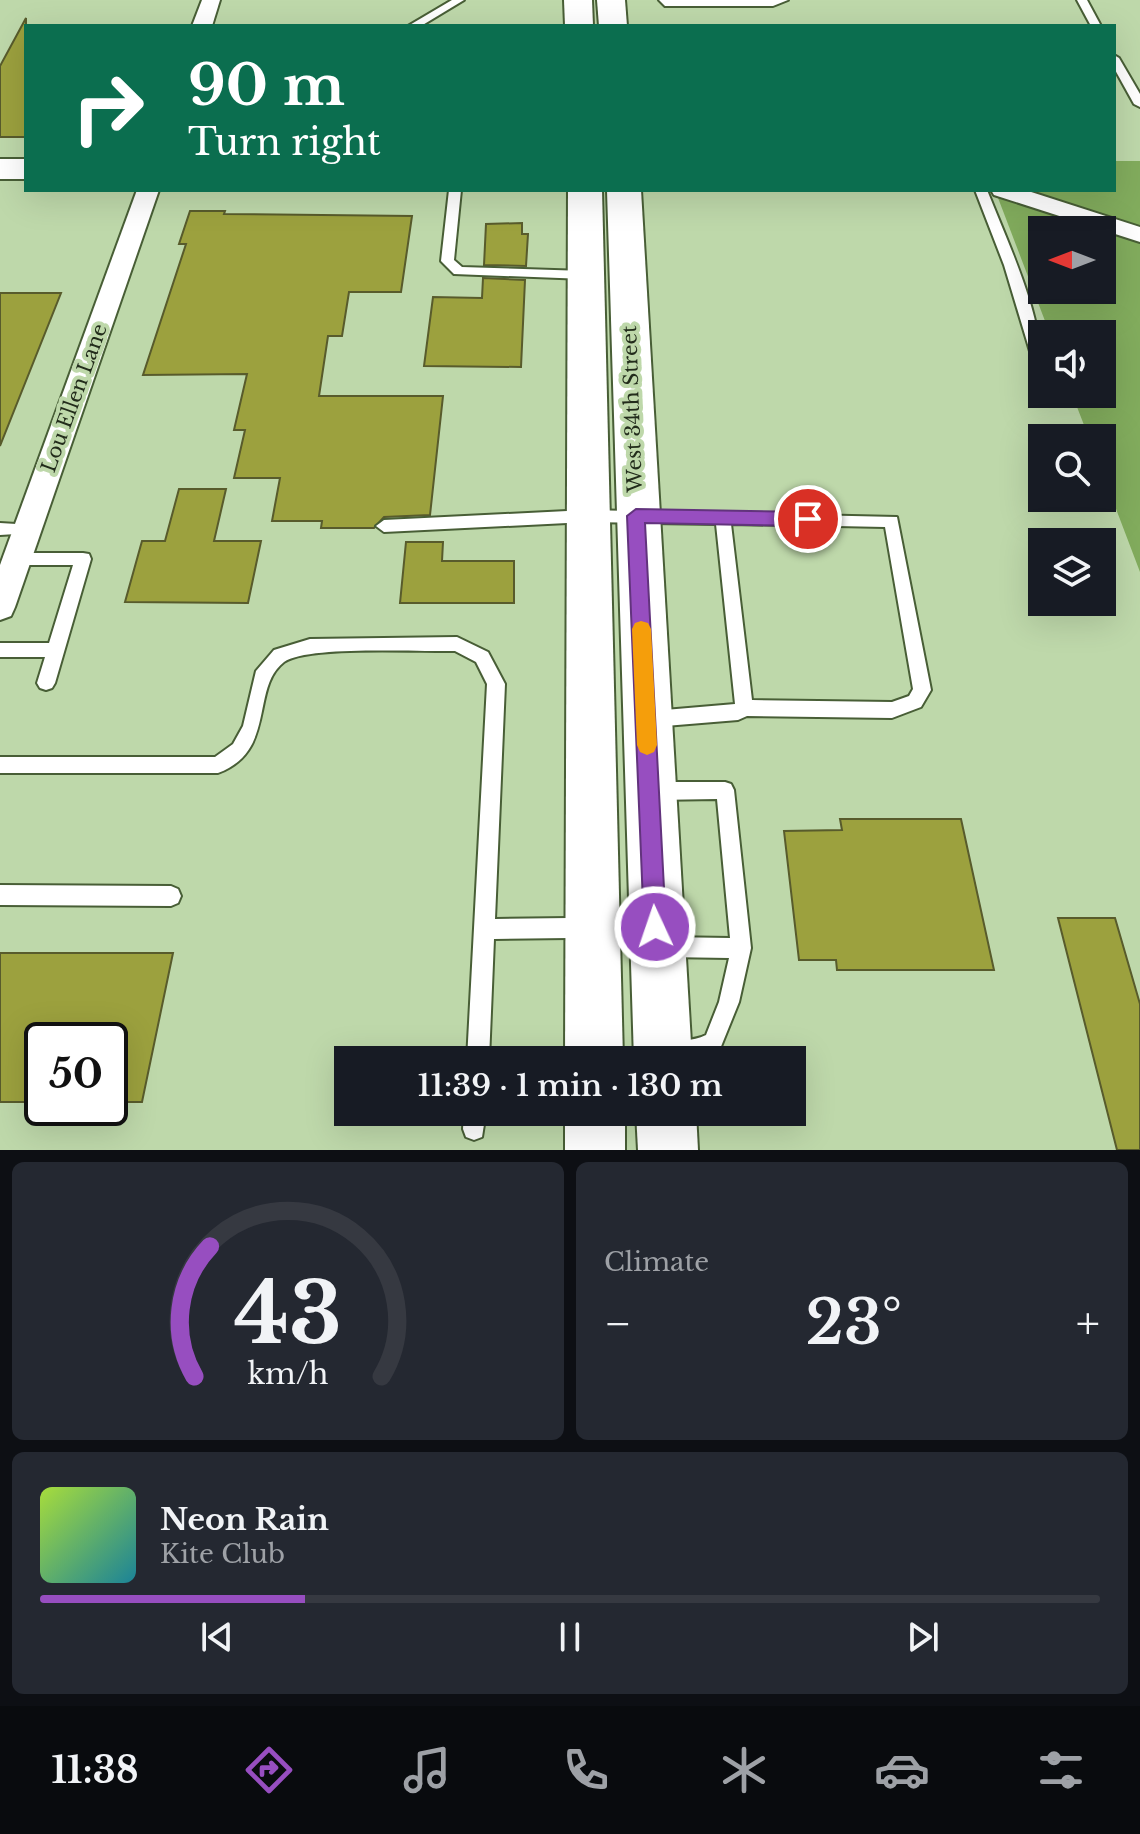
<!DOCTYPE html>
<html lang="en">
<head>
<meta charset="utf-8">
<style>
	body { margin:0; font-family:"Libre Baskerville",serif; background:#242831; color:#f1f3f6; height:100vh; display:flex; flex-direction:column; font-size:30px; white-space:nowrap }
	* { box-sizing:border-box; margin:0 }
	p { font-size:26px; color:#9ea1a6 }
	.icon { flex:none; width:44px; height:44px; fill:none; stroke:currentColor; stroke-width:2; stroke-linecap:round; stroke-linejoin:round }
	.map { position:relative; height:1150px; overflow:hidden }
	.drawer { display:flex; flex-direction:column; gap:12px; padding:12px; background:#0d0f14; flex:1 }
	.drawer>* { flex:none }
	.banner { position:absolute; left:24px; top:24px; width:1092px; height:168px; border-radius:0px; box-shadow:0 8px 32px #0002; background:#0b6e4f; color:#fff; overflow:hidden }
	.needle { width:52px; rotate:270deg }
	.fabs { position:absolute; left:1028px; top:216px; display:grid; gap:16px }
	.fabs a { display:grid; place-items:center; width:88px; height:88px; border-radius:0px; background:#171b24; box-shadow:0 8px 32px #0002; font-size:40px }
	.speed { position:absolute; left:24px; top:1022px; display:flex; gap:16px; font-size:40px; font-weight:700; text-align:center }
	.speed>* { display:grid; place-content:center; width:104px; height:104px; border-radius:50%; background:#171b24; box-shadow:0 8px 32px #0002; line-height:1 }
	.speed .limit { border:4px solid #111; border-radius:12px; background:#fff; color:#111 }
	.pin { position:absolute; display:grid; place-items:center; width:68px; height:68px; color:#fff; margin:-34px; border:4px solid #fff; border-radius:50%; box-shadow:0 2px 8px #0007 }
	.me { position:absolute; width:88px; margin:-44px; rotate:357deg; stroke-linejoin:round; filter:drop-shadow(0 0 6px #0008) }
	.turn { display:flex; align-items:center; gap:28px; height:168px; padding:0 32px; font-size:36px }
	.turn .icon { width:104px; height:104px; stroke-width:2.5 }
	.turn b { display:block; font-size:56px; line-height:68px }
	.big { font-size:60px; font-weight:600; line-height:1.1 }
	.drawer .tile { flex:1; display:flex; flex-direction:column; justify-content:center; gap:12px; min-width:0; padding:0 28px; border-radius:12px; background:#242831 }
	.drawer .dial { align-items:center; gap:0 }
	.dial svg { height:208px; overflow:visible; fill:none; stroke:#363941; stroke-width:7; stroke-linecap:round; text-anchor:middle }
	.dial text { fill:#f1f3f6; stroke:none }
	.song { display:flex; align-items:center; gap:24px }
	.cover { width:96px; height:96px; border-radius:12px; background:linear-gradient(135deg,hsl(80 70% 55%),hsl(190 70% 35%)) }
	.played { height:8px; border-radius:4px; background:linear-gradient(90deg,#974ec0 25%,#363941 25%) }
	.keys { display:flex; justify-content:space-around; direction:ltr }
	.heat { display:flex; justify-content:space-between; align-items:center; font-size:44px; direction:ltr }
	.drawer .tiles { flex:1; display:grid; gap:12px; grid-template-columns:1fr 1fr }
	.tile:last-child { grid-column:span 2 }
	.trip { position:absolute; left:334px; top:1046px; width:472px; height:80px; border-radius:0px; background:#171b24; box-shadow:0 8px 32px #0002; font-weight:600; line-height:80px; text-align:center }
	.tab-bar { display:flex; height:128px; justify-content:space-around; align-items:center; background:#090b0e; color:#9ea1a6 }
	.tab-bar .icon { width:56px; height:56px }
	.tab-bar .selected { color:#974ec0 }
	.tab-bar b { font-size:36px; color:#f1f3f6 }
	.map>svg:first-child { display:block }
</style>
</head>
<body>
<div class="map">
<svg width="1140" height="1150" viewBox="0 0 1140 1150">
	<rect width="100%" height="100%" fill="#bed8aa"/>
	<path fill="#82ac5d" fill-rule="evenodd" d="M1114,161H1140V572L1102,472V438H1089L1072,394H1102V334H1050L995,190H1114ZM1042,230H1102V290H1042Z"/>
	<g fill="#9ca13e" stroke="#585b2c" stroke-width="2">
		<path d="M26,18V137H0V66Z"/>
		<path d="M190,211H225L224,214L412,216L401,292H349L342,336H328L319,396H443L430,515L384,517L374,528H321L322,521H272L280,478H234L245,430H234L247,374L143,375L186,244H179Z"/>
		<path d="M522,223V234H528L526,266L484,265L486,224Z"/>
		<path d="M483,278L525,280L521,367L424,366L433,297L482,298Z"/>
		<path d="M0,293H61L0,446Z"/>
		<path d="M179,489H226L214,541H261L248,603L125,602L142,541H165Z"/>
		<path d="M406,542H443L442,561H514V603H400Z"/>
		<path d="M840,819H961L994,970H837L836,960H799L784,831L842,830Z"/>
		<path d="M1058,918H1115L1140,1004V1150H1117Z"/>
		<path d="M0,953H173L142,1102H110V1040H42V1102H0Z"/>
	</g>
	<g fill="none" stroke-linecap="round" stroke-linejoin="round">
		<g stroke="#485e36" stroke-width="4">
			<g id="lane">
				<path d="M452,0H464L421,26H408Z"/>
				<path d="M659,0H788L773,6H665Z"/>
				<path d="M1077,0H1087L1101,26H1091Z"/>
				<path d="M1114,55L1119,58L1140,94V107L1134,104L1114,68Z"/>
				<path d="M449,190H461L454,260L462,267L585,271L591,275L585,279L454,274L441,261Z"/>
				<path d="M975,190H987C1009,246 1042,313 1042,373L1035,368L1004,265Z"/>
				<path d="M587,510L897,517L931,690L921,707L892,718L747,716L738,720L653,727L647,725L644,719L647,713L653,711L735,704L716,524L587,522L384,532L376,526L384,520ZM731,524L885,527L913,689L909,696L892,702L752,700Z"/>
				<path d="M0,523L33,525L36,529L33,533L0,535Z"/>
				<path d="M17,553H83L89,554L91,559L55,683L52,688L46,690L40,688L37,683L45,657H0V643H49L73,565H17L11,564L9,559L11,554Z"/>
				<path d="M457,637L488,652L505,684L495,919L651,917L658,920L661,927L658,934L651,937L494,939L489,1060H467L487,684L476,662L455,651C421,652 307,645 284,662C250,688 277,751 218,773H0V757H215L233,744L243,726L256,671L274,650L310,639Z"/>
				<path d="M655,782H725L731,784L734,790L751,948L739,1002L720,1049L699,1060H666L662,1052L665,1045C678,1039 692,1042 706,1035L719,1002L729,958L666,957L659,954L656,947L659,940L666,937L730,938L717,799L655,800L649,797L646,791L649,785Z"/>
				<path d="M0,885L171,886L178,889L181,896L178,903L171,906L0,905Z"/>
				<path d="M464,1112H486L482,1137L474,1140L466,1137L463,1129Z"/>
			</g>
		</g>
		<g stroke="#485e36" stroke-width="4">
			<g id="street">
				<path d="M202,0H220L212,26H192Z"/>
				<path d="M137,190H159L15,607L11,616L0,620V565Z"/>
				<path d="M991,190H1025L1140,227V242L994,195Z"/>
			</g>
		</g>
		<g stroke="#485e36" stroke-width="4">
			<g id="secondary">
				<path d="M564,0H592L593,26H565Z"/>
				<path d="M597,0H625L627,26H599Z"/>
				<rect x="0" y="159" width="26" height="20"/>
				<path d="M568,190H602L623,1060H565Z"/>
				<path d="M607,190H641L692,1060H634Z"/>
				<rect x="565" y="1112" width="60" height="38"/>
				<path d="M636,1112H696L698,1150H638Z"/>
			</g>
		</g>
		<use href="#lane" fill="#fff" fill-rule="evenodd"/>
		<use href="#street" fill="#fff" fill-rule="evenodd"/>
		<use href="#secondary" fill="#fff" fill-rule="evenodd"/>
	</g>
	<path fill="#974ec0" stroke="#62337d" stroke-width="2" d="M636,509L808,512L817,519L808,526L645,523L666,927L663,935L655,938L647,935L644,927L627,516Z"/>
	<path fill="#f59e0b" d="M641,621L648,623L651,629L657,745L654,752L647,755L640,752L637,745L632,629L635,623Z"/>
	<g text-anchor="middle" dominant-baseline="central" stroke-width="8" stroke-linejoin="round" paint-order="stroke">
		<g font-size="20" fill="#222c1b" stroke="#bed8aa">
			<text transform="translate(74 398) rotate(-70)">Lou Ellen Lane</text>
			<text transform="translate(632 409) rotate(-92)">West 34th Street</text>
		</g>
	</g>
</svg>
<div class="fabs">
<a><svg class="needle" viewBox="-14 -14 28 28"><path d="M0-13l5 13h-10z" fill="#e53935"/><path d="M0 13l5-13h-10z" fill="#9ea1a6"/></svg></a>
<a><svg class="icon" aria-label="sound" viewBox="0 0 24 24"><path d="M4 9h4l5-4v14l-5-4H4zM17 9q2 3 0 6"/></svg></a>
<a><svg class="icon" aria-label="search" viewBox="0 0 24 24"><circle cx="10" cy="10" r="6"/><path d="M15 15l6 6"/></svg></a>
<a><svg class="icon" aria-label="layers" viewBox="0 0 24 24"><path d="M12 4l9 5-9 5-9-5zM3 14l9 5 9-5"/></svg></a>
</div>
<div class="speed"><div class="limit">50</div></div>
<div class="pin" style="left:808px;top:519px;background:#d93025"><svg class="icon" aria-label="arrive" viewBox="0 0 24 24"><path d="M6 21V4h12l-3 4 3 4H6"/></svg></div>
<svg class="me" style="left:655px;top:927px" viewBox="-20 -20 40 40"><circle r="17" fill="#974ec0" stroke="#fff" stroke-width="3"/><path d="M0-11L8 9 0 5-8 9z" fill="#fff"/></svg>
<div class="trip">11:39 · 1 min · 130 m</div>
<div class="banner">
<div class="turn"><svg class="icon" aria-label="right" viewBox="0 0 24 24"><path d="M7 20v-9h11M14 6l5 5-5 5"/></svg><div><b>90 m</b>Turn right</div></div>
</div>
</div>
<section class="drawer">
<div class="tiles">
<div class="tile dial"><svg viewBox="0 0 100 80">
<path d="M14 69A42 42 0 1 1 86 69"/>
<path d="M14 69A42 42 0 0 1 20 19" stroke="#974ec0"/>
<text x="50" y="56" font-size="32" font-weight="700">43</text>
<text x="50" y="72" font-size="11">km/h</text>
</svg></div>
<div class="tile"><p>Climate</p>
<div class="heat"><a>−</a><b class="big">23°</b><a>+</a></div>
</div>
<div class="tile">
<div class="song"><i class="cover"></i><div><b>Neon Rain</b><p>Kite Club</p></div></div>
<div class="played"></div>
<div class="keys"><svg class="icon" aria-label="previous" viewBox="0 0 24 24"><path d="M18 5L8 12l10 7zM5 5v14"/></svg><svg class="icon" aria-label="pause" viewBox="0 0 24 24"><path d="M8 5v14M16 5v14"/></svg><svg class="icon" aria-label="next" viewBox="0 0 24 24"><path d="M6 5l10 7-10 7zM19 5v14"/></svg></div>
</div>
</div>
</section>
<nav class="tab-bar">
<b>11:38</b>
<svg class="icon selected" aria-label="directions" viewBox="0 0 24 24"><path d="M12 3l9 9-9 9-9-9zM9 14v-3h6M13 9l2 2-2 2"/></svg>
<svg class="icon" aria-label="music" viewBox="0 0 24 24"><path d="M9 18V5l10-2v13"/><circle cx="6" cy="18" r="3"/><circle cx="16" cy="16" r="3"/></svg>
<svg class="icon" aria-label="phone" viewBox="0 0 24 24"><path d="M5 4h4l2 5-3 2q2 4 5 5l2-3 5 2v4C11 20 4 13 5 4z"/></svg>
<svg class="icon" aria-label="climate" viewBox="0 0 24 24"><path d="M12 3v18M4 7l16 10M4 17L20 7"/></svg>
<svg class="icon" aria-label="car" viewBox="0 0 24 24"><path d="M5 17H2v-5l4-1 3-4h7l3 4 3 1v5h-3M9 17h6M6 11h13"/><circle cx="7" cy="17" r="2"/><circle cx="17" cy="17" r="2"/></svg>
<svg class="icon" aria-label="filters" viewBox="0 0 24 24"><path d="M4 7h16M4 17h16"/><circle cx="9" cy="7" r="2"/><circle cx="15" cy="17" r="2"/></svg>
</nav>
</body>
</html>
